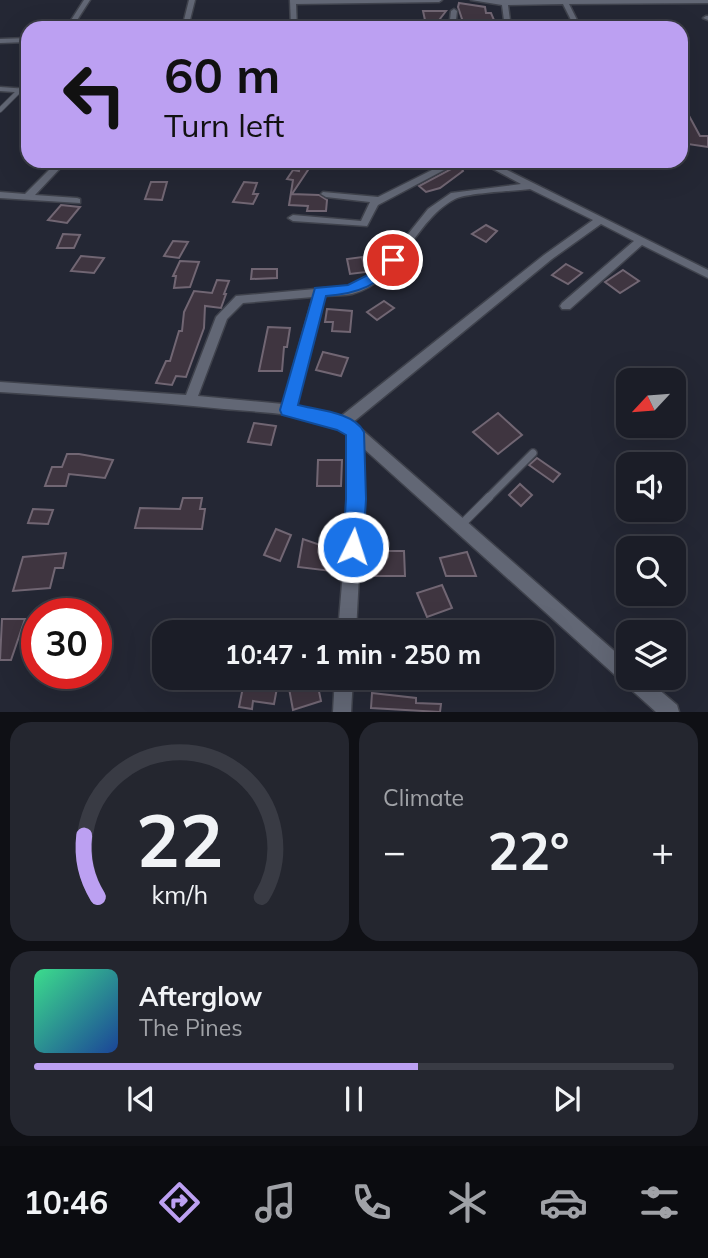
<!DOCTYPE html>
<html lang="en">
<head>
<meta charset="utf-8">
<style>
	body { margin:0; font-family:Mulish,sans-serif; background:#24262f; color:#f1f3f6; height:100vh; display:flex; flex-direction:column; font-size:26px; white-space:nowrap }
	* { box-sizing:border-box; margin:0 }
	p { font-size:23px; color:#a0a2a7 }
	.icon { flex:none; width:38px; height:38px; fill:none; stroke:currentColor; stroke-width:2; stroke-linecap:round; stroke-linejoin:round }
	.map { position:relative; height:712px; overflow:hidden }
	.drawer { display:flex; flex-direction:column; gap:10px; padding:10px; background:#0f1015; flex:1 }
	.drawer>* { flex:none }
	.banner { position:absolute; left:21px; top:21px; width:667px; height:147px; border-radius:21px; box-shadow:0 7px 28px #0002,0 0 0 2px #393b44; background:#bca0f2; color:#111; overflow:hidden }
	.needle { width:46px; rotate:244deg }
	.controls { position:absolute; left:616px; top:368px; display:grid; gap:14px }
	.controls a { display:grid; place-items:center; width:70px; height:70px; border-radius:14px; background:#1b1d27; box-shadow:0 7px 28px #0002,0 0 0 2px #393b44; font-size:35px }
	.speed { position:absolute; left:21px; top:598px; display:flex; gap:14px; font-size:35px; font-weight:700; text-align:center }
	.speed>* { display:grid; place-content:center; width:91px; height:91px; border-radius:50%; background:#1b1d27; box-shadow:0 7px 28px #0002,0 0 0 2px #393b44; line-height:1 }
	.speed .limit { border:10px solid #d22; background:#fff; color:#111 }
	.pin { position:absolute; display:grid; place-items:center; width:60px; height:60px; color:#fff; margin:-30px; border:4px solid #fff; border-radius:50%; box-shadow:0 2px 7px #0007 }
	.me { position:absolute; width:77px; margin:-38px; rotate:4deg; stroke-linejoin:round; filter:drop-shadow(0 0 5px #0008) }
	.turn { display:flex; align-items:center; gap:24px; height:147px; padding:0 28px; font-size:32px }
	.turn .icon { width:91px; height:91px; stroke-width:2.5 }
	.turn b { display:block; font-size:49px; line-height:60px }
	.big { font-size:52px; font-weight:700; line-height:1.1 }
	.drawer .widget { flex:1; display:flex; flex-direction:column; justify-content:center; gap:10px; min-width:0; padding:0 24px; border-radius:21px; background:#24262f }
	.drawer .dial { align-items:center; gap:0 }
	.dial svg { height:182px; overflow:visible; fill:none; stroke:#393b44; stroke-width:7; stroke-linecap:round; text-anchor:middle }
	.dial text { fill:#f1f3f6; stroke:none }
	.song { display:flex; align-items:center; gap:21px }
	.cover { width:84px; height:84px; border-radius:10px; background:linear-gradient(135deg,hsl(150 70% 55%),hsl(220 70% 35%)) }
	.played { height:7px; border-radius:4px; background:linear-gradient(90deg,#bca0f2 60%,#393b44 60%) }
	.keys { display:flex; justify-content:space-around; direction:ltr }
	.heat { display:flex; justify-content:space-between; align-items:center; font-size:38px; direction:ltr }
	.drawer .tiles { flex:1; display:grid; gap:10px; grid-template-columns:1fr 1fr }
	.widget:last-child { grid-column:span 2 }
	.trip { position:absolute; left:152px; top:620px; width:402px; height:70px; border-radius:21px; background:#1b1d27; box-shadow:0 7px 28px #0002,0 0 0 2px #393b44; font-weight:700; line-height:70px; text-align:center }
	.menu { display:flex; height:112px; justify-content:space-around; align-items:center; background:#0b0c10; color:#a0a2a7 }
	.menu .icon { width:49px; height:49px }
	.menu .on { color:#bca0f2 }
	.menu b { font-size:32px; color:#f1f3f6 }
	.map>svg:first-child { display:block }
</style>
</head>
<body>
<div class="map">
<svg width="708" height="712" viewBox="0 0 708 712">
	<rect width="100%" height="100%" fill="#242734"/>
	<g fill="#3f3540" stroke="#716673" stroke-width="2">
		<path d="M459,3L485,7L486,13H491L497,27L484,28L482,22H463L458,7Z"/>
		<path d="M423,11H446L433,28L420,26L425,20Z"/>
		<path d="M681,101L700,136H708V147L681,143Z"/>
		<path d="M300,161H314L292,194L319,195L327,200L326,211H307L308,206L289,205L293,180L287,179L293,170L299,171Z"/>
		<path d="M451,169H462L463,171L440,188L426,192L419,186Z"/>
		<path d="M151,182H167L162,200L145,199Z"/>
		<path d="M244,182L257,183L253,194H258L253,204L233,202Z"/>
		<path d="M61,205L80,207L67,223L48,220Z"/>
		<path d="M486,225L497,231L486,242L472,234Z"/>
		<path d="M63,234L80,235L74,248H57Z"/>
		<path d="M173,241L188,242L179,258L164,256Z"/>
		<path d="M81,256L104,258L94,273L71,271Z"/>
		<path d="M362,257L366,272L350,274L347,259Z"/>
		<path d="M180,261L199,262L190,287L174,288L176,276H173Z"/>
		<path d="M566,264L582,273L568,284L552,275Z"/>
		<path d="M252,269H277V278L251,279Z"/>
		<path d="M623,270L639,281L620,293L605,282Z"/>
		<path d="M217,280L229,281L224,294H226L221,308L205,306L204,328L186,377L176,376L172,385L156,383L166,361H170L179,331H182L184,312L194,291L212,293Z"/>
		<path d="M384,301L394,308L377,320L367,312Z"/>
		<path d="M327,309L352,311L350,332L332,331L333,322H325Z"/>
		<path d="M268,327L290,328L287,347H284L282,371H259Z"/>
		<path d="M323,352L348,358L341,376L316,370Z"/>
		<path d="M498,413L522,435L498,454L473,432Z"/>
		<path d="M254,423L276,426L271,445L248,442Z"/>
		<path d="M67,454H79L113,460L105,478L69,474L66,486H45L52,467H62Z"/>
		<path d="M537,458L560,474L553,482L529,465Z"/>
		<path d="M318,460H342L341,486H317Z"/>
		<path d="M520,484L532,495L521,506L509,495Z"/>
		<path d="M183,498H202L200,509H205L202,529L135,528L140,508L180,509Z"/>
		<path d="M33,509L53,510L48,524L28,523Z"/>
		<path d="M276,529L291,535L280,561L264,555Z"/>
		<path d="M322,534L336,535L331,571L298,567L303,539L320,545Z"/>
		<path d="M370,551H404L405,576H371Z"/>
		<path d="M467,552L476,576H446L440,558Z"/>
		<path d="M66,553L63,568H55L50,588L13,591L23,557Z"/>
		<path d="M442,585L452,608L427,617L417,593Z"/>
		<path d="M2,619H25L11,660H0Z"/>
		<path d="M245,677H279L274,704L253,701L252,709L239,707Z"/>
		<path d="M306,677H316L321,701L293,710L288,683Z"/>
		<path d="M372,693L416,698V703L441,704L440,712L371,708Z"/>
	</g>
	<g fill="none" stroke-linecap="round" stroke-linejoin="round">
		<g stroke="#3f424c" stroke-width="6">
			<path id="lane-far2" d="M0,110L20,90"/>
		</g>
		<g stroke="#3f424c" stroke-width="10">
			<path id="lane-far1" d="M487,499L533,453"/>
		</g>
		<g stroke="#3f424c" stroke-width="10">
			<path id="lane" d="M461,525L489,497"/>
		</g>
		<g stroke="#3f424c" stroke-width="3">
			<g id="street">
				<path d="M84,0H90L72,28H66Z"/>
				<path d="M189,0H195L188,28H182Z"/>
				<path d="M290,0H442L439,2L296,4L297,28H291Z"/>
				<path d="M471,0H708V3L569,4L577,20L572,26L569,24L571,20L563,4L508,5L511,28H505L502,5Z"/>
				<path d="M454,9L457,11L455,28H449L451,11Z"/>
				<path d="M706,16H708V20L703,18Z"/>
				<path d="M28,38V42L0,43V39Z"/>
				<path d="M0,87L28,89V93L0,91Z"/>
				<path d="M58,161H67L35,195L77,198L80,199V203L0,198V192L25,194Z"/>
				<path d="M450,161H461L378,205L367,226L293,221L288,218L293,215L361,221L370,202L326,197L321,194L323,192L378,197Z"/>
				<path d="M478,161H489L708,270V278L642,245L570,309H562L560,306L562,303L634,241L601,224L552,259L352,423L360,428L628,663V677H644L677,705L679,712H656L362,447L363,499L356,632H338L349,499L348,435C312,412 265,413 224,409C149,401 75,397 0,392V382L186,395L216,317L236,296L349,286L371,274L389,258L428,209L451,193L521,184ZM530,189L593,220L544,255L340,417L296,406L325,296C333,295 343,296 352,294C400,282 414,220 455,199C466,193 515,191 530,189ZM313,297L283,404L198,396L227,319L243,303Z"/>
				<path d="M335,677H353L351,712H333Z"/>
			</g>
		</g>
		<use href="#lane-far2" stroke="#626775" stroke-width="4.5"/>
		<use href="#lane-far1" stroke="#626775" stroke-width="7"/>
		<use href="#lane" stroke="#626775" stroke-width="8"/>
		<use href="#street" fill="#626775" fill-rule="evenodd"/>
	</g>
	<path fill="#1a73e8" stroke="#114b97" stroke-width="2" d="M393,255L400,260C380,285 357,294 326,296L298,405C317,410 354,412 364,432L366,499L363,547L360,554L353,557L346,554L343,547L346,499V435L337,430L282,415L280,410L315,288L348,285L370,274Z"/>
</svg>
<div class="controls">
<a><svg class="needle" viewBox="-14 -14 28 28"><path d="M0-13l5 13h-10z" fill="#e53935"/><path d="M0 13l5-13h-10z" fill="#a0a2a7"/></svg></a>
<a><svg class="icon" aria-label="sound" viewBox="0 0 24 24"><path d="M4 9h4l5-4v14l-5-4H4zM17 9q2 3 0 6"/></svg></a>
<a><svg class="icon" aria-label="search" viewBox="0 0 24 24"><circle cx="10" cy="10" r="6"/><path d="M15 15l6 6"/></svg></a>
<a><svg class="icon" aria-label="layers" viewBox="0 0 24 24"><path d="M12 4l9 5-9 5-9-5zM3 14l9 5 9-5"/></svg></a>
</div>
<div class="speed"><div class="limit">30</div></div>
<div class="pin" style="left:393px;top:260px;background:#d93025"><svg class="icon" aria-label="arrive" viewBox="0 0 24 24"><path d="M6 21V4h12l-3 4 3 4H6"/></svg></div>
<svg class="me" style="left:353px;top:547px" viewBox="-20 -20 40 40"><circle r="17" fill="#1a73e8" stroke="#fff" stroke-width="3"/><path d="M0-11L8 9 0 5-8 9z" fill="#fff"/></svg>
<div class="trip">10:47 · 1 min · 250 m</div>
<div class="banner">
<div class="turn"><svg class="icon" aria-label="left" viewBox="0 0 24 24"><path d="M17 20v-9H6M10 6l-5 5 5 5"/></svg><div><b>60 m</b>Turn left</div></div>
</div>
</div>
<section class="drawer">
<div class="tiles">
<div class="widget dial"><svg viewBox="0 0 100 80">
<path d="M14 69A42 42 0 1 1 86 69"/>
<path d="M14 69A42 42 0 0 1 8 42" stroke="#bca0f2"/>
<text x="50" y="56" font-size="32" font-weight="700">22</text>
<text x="50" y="72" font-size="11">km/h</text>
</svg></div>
<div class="widget"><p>Climate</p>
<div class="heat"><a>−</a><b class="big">22°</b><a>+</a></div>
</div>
<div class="widget">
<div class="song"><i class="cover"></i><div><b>Afterglow</b><p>The Pines</p></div></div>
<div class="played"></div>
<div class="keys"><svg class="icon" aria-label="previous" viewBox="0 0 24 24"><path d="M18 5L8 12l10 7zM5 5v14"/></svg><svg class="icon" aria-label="pause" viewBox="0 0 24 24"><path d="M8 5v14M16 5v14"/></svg><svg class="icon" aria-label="next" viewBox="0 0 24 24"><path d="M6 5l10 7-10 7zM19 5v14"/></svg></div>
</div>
</div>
</section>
<nav class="menu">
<b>10:46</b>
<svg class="icon on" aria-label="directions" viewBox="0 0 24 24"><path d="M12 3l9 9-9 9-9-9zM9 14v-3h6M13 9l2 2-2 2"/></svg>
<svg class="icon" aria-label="music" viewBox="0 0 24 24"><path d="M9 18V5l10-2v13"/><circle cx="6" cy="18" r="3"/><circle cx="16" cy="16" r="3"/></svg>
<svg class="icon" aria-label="phone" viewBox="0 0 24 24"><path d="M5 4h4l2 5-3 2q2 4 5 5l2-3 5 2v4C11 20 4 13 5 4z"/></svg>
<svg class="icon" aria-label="climate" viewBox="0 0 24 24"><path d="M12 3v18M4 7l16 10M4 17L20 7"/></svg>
<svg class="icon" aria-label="car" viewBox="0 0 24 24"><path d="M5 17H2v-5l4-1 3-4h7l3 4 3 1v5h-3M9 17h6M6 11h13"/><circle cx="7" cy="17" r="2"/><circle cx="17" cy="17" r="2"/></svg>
<svg class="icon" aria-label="filters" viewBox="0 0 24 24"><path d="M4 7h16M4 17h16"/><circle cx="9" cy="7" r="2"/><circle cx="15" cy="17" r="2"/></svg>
</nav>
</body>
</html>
